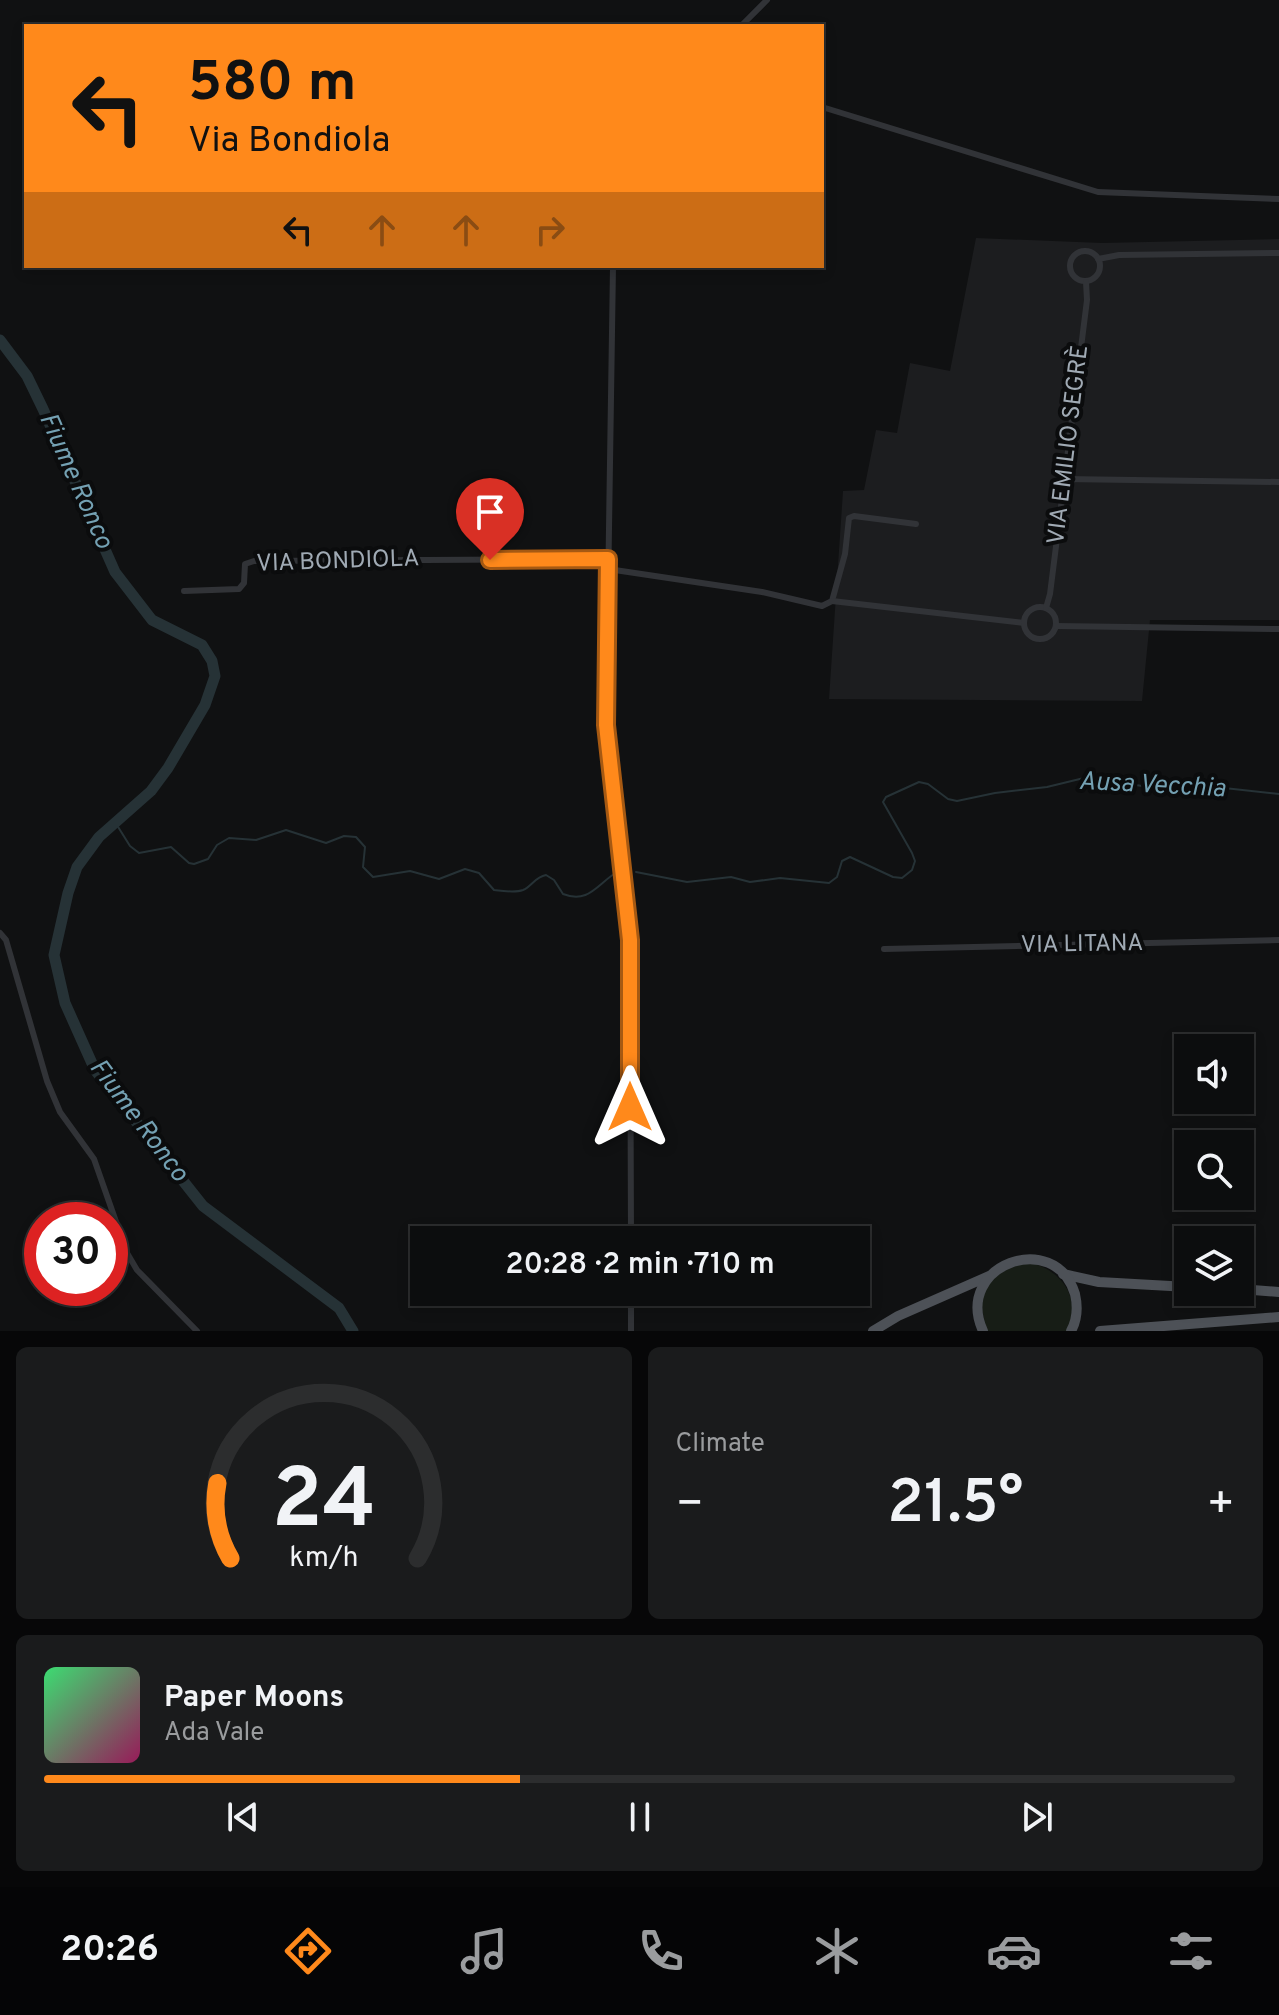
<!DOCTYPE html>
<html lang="en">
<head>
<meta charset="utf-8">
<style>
	body { margin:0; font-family:Overpass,sans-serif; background:#1a1b1c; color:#f1f3f6; height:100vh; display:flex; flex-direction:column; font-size:30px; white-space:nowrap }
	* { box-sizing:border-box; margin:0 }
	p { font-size:26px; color:#9a9c9e }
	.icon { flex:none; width:44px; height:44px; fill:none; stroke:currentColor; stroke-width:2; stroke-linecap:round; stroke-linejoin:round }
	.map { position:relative; height:1331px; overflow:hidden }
	.side { display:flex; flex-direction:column; gap:16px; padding:16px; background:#070708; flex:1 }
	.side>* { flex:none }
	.guide { position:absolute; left:24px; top:24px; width:800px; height:244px; border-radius:0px; box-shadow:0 4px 12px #0003,0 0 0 2px #2c2d2e; background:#ff891b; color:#111; overflow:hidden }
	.fabs { position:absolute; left:1174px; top:1034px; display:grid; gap:16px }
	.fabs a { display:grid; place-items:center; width:80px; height:80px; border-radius:0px; background:#0c0d0e; box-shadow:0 4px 12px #0003,0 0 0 2px #2c2d2e; font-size:40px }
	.speed { position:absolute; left:24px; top:1202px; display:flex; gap:16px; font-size:40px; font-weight:700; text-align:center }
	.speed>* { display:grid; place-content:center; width:104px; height:104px; border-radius:50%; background:#0c0d0e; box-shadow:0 4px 12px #0003,0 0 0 2px #2c2d2e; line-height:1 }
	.speed .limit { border:12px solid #d22; background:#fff; color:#111 }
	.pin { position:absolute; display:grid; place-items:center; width:68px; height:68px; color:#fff; margin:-82px -34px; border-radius:50% 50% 50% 0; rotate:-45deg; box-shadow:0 0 8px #0007 }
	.pin .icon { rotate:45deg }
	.me { position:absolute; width:88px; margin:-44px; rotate:0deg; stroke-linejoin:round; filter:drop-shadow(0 0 6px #0008) }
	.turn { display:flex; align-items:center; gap:28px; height:168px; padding:0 32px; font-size:36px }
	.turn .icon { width:104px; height:104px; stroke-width:2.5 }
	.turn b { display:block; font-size:56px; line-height:68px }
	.lanes { display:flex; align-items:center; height:76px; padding:0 32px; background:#0003; justify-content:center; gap:40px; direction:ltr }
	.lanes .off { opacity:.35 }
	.big { font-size:60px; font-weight:600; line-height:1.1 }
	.side .card { flex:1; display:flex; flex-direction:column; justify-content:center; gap:12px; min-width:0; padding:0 28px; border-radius:12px; background:#1a1b1c }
	.side .dial { align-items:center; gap:0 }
	.dial svg { height:208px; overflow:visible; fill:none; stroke:#2c2d2e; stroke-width:7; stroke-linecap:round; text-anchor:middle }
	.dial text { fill:#f1f3f6; stroke:none }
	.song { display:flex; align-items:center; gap:24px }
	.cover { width:96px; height:96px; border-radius:12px; background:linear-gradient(135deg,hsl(140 70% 55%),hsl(330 70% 35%)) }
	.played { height:8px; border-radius:4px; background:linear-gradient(90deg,#ff891b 40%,#2c2d2e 40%) }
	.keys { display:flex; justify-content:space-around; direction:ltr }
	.heat { display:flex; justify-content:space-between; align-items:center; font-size:44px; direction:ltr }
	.side .tiles { flex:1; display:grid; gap:16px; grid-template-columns:1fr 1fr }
	.card:last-child { grid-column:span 2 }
	.trip { position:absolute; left:410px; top:1226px; width:460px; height:80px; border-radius:0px; background:#0c0d0e; box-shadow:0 4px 12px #0003,0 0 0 2px #2c2d2e; font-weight:600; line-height:80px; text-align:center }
	.menu { display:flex; height:128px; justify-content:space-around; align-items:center; background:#050506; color:#9a9c9e }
	.menu .icon { width:56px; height:56px }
	.menu .current { color:#ff891b }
	.menu b { font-size:36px; color:#f1f3f6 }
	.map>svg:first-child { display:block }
</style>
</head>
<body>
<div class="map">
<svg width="1279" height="1331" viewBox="0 0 1279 1331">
	<rect width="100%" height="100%" fill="#101112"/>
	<path fill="#1c1d1f" d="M976,238L1102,243L1279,239V620H1150L1142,701L829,699L843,491L864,490L876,430L897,433L910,363L950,371Z"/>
	<path fill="#171d16" d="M1031,1263C1061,1270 1084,1300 1066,1331H987C986,1323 982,1314 982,1306C981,1280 1009,1265 1031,1263Z"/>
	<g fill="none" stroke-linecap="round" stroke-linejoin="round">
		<g stroke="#263236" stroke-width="2">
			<path d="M115,822L130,846L139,853L171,847L189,863L194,864L208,859L217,845L229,838L256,840L286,830L326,843L344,836L356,837L365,847L363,867L373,877L410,871L439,879L465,869L479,873L494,890C502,891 515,893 523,890C532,886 535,877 546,875L554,880L563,894C589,904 597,884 617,872"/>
			<path d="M636,872L687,882L731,877L750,882L780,878L829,883L837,877L842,861L850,857L893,877L902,878L912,870L915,861L912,853L883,802L886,797L919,782L928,784L948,799L957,801L995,793L1047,787L1088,777L1142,786L1197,785L1279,794"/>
		</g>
		<path stroke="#263236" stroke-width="11" d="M0,340L27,376L43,409L115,572L152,620L202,645L212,661L215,676L205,705L168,768L151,791L99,837L77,867L68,893L54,955L65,1003L95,1070L203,1206L339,1308L353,1331"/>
		<g stroke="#313337" stroke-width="6">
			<path d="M741,26L767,0"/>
			<path d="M822,107L1098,192L1279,199"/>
			<circle cx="1085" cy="266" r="15"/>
			<path d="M1098,259L1119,255L1279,253"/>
			<path d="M613,266L606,725L630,940L631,1240"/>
			<path d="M1064,479L1279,482"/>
			<path d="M608,569L762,592L822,606L832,601L845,554L849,518L854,516L916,524"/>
			<path d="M184,591L239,589L244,583L245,564L254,561L608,559"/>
			<path d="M832,601L1024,623"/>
			<circle cx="1040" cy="623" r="16"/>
			<path d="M1046,608L1050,594L1087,300L1086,282"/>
			<path d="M1056,626L1279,629"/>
			<path d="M0,933L6,940L47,1081L60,1112L94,1159L127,1253L137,1270L197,1331"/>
			<path d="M884,949L1279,940"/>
			<path d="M631,1292V1331"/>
		</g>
		<g stroke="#4d5157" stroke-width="10">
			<path d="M1063,1274L1099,1282L1188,1287"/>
			<path d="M1240,1289L1279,1292"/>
			<path d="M873,1331L898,1316L989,1276"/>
			<path d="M983,1331C953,1265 1055,1228 1075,1294C1078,1307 1077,1320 1071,1331"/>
			<path d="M1100,1331L1279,1317"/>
		</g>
	</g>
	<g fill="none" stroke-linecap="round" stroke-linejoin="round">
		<g stroke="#a65912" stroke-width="20">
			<path id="route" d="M490,560L608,559L606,725L630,940V1107"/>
		</g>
		<use href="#route" stroke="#ff891b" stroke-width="14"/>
	</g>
	<g text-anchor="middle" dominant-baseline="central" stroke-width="8" stroke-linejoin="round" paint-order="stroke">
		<g font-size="24" fill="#a0aab4" stroke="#0b0c0d">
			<text transform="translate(1069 445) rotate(-83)">VIA EMILIO SEGRÈ</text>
			<text transform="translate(338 562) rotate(-2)">VIA BONDIOLA</text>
			<text transform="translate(1082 945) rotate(-1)">VIA LITANA</text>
		</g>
		<g font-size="26" font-style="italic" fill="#74a1b3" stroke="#0b0c0d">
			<text transform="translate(75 481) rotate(66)">Fiume Ronco</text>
			<text transform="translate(1152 786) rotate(3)">Ausa Vecchia</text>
			<text transform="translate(138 1121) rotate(53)">Fiume Ronco</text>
		</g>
	</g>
</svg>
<div class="fabs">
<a><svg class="icon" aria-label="sound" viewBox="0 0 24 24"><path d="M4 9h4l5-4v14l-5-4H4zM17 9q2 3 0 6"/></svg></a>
<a><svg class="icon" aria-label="search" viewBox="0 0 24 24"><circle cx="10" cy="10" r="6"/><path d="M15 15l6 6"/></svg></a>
<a><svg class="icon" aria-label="layers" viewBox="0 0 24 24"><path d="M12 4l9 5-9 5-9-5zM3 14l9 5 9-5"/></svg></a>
</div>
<div class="speed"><div class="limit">30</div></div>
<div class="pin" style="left:490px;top:560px;background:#d93025"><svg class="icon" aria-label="arrive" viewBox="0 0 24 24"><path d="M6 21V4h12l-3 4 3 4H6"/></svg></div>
<svg class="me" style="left:630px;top:1107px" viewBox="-20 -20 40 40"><path d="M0-17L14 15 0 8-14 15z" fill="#ff891b" stroke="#fff" stroke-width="4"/></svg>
<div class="trip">20:28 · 2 min · 710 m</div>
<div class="guide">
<div class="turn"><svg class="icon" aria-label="left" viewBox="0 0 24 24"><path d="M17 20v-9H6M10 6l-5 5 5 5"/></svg><div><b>580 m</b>Via Bondiola</div></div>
<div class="lanes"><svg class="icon" aria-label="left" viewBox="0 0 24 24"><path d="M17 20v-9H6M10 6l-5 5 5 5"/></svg><svg class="icon off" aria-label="ahead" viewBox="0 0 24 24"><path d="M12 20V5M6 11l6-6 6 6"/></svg><svg class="icon off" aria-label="ahead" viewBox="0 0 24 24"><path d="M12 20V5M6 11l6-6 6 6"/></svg><svg class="icon off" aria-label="right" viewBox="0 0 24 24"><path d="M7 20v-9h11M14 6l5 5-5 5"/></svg></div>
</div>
</div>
<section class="side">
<div class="tiles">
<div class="card dial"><svg viewBox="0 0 100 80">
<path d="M14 69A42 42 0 1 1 86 69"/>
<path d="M14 69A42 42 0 0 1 9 40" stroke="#ff891b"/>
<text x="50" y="56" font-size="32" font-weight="700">24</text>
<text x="50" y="72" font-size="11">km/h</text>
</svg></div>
<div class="card"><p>Climate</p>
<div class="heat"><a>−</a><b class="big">21.5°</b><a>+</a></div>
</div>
<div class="card">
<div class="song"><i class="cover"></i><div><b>Paper Moons</b><p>Ada Vale</p></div></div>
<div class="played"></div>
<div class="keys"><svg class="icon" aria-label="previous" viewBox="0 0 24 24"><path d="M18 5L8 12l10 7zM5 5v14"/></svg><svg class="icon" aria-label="pause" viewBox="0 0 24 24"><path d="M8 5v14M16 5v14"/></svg><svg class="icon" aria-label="next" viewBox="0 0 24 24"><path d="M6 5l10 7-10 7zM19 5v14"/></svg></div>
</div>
</div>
</section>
<nav class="menu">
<b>20:26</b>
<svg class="icon current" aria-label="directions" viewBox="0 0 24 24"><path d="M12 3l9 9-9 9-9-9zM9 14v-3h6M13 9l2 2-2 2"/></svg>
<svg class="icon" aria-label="music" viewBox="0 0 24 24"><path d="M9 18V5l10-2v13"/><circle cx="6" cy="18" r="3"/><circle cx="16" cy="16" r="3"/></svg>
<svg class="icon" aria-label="phone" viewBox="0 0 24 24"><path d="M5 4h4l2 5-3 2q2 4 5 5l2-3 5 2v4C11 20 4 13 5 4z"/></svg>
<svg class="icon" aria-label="climate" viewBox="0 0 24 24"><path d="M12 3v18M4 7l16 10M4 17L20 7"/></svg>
<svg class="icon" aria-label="car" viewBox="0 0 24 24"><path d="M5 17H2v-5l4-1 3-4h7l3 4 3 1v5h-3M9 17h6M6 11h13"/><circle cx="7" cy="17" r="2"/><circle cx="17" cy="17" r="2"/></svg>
<svg class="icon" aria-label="filters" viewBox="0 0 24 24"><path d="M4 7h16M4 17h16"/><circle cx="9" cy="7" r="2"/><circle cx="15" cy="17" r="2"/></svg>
</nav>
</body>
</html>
